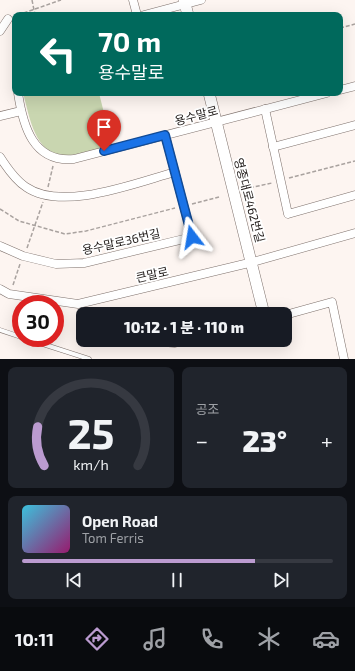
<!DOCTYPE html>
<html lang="ko">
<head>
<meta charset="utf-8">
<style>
	body { margin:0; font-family:"Exo 2","Noto Sans KR",sans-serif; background:#20242c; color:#f1f3f6; height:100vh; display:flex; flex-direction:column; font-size:15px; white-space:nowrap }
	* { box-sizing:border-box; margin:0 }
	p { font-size:13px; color:#9ea1a6 }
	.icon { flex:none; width:22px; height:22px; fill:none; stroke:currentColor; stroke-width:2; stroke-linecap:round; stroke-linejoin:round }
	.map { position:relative; height:359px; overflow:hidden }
	.details { display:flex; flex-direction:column; gap:8px; padding:8px; background:#0d0f14; flex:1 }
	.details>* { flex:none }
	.top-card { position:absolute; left:12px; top:12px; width:331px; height:84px; border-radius:8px; box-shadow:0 4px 16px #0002; background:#00695c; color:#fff; overflow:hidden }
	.speed { position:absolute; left:12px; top:295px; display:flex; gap:8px; font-size:20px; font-weight:700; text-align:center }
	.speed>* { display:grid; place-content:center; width:52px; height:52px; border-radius:50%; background:#171b24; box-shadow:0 4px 16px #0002; line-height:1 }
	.speed .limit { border:6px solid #d22; background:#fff; color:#111 }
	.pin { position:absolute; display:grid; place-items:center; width:34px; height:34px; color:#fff; margin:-41px -17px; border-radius:50% 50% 50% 0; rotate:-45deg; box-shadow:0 0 4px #0007 }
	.pin .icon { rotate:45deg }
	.me { position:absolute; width:44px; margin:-22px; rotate:346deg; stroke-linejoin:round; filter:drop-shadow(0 0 3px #0008) }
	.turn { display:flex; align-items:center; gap:14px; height:84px; padding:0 20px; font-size:18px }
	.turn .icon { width:52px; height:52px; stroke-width:2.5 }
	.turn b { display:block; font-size:28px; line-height:34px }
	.big { font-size:30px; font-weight:800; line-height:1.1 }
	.details .tile { flex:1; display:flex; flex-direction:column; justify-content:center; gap:6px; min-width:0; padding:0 14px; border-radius:8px; background:#20242c }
	.details .dial { align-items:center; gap:0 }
	.dial svg { height:104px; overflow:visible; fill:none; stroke:#363941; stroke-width:7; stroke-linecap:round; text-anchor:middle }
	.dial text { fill:#f1f3f6; stroke:none }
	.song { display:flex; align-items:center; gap:12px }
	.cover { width:48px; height:48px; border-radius:6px; background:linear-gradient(135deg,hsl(190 70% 55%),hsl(320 70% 35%)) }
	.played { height:4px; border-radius:2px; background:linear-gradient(90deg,#bb9bd0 75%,#363941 75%) }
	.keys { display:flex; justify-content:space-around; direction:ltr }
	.heat { display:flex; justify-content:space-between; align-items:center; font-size:22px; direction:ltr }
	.details .tiles { flex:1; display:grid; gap:8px; grid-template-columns:1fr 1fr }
	.tile:last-child { grid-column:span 2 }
	.trip { position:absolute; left:76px; top:307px; width:216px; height:40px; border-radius:8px; background:#171b24; box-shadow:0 4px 16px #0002; font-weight:800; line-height:40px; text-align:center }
	.menu { display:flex; height:64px; justify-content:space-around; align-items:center; background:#090b0e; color:#9ea1a6 }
	.menu .icon { width:28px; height:28px }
	.menu .selected { color:#bb9bd0 }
	.menu b { font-size:18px; color:#f1f3f6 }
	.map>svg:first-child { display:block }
</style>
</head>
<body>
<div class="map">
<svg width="355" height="359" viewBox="0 0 355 359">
	<rect width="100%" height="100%" fill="#fdf5f1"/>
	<path fill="#c9d6b0" d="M23,93H99L112,145C99,148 84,154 70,155C35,159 30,118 23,93Z"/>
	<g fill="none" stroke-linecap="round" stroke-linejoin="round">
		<g stroke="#7f726d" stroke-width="5">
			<g id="service">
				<path d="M0,330L21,337"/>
				<path d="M24,338L89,359"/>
			</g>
		</g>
		<g stroke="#7f726d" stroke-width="9">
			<g id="minor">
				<path d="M133,0L137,15"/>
				<path d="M144,15L201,0"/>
				<path d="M0,31L8,19"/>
				<path d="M340,90L355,86"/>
				<path d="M18,93C23,126 33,163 74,159L327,93"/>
				<path d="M265,109L288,214L355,195"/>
				<path d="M0,116L21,111"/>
				<path d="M273,147L355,125"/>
				<path d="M0,157C7,168 15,180 26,187C62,212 135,183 175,172"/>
				<path d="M0,246L23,256L56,264L84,263L192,237L165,135"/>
				<path d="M0,289L9,294L78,304L253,262L355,233"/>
				<path d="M285,315L332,302L344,359"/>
				<path d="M162,342L175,343L187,340"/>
			</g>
		</g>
		<g stroke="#7f726d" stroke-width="12">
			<g id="tertiary">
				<path d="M184,0L188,15"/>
				<path d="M209,93L264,314"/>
			</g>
		</g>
		<g stroke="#a9a29f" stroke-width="1.5" stroke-dasharray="4 2" stroke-linecap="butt">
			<path d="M32,0L35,15"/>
			<path d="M18,15L61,0"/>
			<path d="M340,28L355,24"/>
			<path d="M96,93H97"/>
			<path d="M289,178L355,161"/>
			<path d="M48,187L53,166"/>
			<path d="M244,189L272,183"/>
			<path d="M192,204L219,197"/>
			<path d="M0,209L19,221L65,234L86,231L175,208"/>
			<path d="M27,248L43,202"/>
			<path d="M13,285L20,264"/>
		</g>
		<use href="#service" stroke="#fff" stroke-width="4"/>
		<use href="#minor" stroke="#fff" stroke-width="8"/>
		<use href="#tertiary" stroke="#fff" stroke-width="11"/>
	</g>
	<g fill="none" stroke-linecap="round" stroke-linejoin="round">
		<g stroke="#114b97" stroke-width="10">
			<path id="route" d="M104,151L165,135L192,237"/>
		</g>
		<use href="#route" stroke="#1a73e8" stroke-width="7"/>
	</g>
	<g text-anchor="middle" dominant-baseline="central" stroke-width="3.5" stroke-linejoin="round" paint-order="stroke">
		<g font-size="12" fill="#211c1a" stroke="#fff">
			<text transform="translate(196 115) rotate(-15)">용수말로</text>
			<text transform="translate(250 200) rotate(75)">영종대로462번길</text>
			<text transform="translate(121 241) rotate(-13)">용수말로36번길</text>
			<text transform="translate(152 274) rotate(-13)">큰말로</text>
		</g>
	</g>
</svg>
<div class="speed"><div class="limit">30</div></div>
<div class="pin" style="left:104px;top:151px;background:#d93025"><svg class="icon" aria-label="arrive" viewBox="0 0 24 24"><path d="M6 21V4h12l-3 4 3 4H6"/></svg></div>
<svg class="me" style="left:192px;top:237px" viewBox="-20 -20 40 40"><path d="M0-17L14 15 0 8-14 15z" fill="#1a73e8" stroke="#fff" stroke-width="4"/></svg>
<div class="trip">10:12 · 1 분 · 110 m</div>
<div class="top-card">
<div class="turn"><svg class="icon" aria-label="left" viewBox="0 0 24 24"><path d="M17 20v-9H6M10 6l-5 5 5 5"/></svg><div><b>70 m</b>용수말로</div></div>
</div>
</div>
<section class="details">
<div class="tiles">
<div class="tile dial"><svg viewBox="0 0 100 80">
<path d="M14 69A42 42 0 1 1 86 69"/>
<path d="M14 69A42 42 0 0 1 9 39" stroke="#bb9bd0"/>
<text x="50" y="56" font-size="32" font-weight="700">25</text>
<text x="50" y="72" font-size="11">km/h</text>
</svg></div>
<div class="tile"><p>공조</p>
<div class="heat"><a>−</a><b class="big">23°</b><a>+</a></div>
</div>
<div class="tile">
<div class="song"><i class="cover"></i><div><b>Open Road</b><p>Tom Ferris</p></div></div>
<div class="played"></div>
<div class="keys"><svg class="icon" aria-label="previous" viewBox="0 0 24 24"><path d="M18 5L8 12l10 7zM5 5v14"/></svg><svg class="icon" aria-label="pause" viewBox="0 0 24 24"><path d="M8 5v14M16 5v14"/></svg><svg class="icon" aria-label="next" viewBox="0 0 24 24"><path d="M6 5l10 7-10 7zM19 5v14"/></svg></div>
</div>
</div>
</section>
<nav class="menu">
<b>10:11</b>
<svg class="icon selected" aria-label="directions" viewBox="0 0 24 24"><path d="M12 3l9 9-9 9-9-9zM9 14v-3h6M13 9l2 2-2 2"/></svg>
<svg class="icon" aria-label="music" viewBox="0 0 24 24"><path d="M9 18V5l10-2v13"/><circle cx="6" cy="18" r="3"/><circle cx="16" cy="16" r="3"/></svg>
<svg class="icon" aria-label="phone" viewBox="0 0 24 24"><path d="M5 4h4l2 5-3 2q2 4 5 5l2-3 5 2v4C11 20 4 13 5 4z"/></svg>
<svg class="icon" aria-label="climate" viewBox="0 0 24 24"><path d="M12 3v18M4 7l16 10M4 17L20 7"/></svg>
<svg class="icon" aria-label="car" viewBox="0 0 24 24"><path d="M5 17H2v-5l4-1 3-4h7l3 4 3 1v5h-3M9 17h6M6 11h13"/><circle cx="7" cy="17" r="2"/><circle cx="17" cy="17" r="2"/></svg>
</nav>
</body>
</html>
